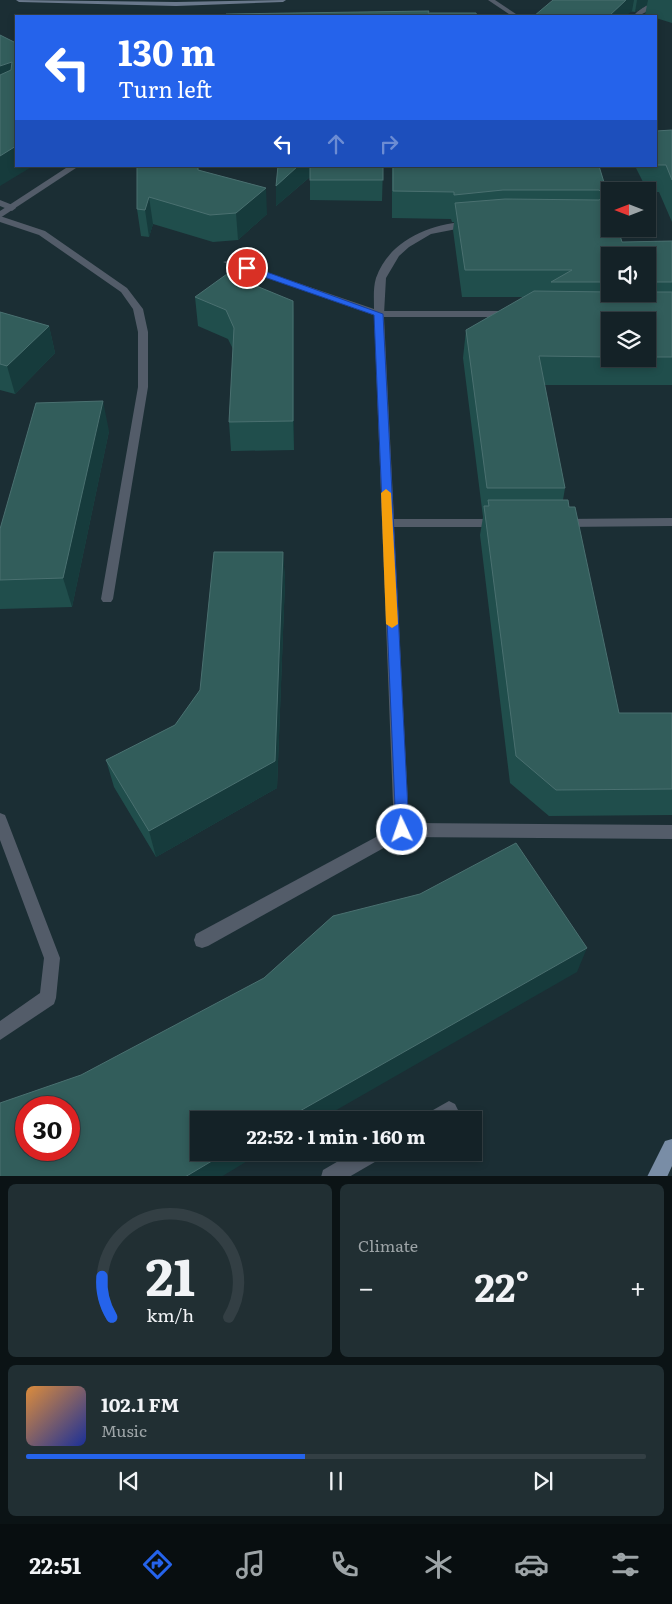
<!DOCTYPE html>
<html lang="en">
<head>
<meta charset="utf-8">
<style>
	body { margin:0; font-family:Literata,serif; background:#212f33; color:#f1f3f6; height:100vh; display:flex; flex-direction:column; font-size:19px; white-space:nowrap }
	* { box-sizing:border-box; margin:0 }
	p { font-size:16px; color:#9da4a7 }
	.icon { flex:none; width:28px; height:28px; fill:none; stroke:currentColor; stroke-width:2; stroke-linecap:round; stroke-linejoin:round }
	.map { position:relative; height:1176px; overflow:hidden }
	.drawer { display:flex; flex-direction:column; gap:8px; padding:8px; background:#0b1315; flex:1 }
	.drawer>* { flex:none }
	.hud { position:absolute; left:15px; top:15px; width:642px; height:152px; border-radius:0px; box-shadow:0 2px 8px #0003,0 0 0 1px #333f44; background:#2563eb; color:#fff; overflow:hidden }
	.needle { width:32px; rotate:270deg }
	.buttons { position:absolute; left:601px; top:182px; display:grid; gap:10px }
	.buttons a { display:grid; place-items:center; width:55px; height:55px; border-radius:0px; background:#142227; box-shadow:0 2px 8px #0003,0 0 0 1px #333f44; font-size:25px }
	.speed { position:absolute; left:15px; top:1096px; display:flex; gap:10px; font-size:25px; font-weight:700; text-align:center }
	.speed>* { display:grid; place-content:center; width:65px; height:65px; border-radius:50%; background:#142227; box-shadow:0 2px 8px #0003,0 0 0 1px #333f44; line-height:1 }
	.speed .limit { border:8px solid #d22; background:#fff; color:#111 }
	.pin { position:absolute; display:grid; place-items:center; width:42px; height:42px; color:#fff; margin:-21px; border:2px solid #fff; border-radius:50%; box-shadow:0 1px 5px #0007 }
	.me { position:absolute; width:55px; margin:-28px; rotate:357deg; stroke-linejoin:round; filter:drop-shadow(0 0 4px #0008) }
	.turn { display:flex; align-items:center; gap:18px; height:105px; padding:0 20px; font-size:22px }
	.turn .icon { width:65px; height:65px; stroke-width:2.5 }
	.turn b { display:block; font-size:35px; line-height:42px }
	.lanes { display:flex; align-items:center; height:48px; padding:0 20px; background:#0003; justify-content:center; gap:25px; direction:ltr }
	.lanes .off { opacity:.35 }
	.big { font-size:38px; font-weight:700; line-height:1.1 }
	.drawer .card { flex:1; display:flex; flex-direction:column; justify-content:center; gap:8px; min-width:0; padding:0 18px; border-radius:8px; background:#212f33 }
	.drawer .dial { align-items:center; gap:0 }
	.dial svg { height:130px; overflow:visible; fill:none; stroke:#333f44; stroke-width:7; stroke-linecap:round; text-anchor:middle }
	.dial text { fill:#f1f3f6; stroke:none }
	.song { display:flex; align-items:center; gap:15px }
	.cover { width:60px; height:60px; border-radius:8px; background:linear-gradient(135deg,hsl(30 70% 55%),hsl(230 70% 35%)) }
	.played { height:5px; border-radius:2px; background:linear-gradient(90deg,#2563eb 45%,#333f44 45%) }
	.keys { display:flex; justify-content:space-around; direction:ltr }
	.heat { display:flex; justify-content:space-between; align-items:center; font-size:28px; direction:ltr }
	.drawer .tiles { flex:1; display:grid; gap:8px; grid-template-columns:1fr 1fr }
	.card:last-child { grid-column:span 2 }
	.trip { position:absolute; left:190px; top:1111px; width:292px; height:50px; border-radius:0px; background:#142227; box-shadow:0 2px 8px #0003,0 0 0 1px #333f44; font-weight:700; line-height:50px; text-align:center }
	.tab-bar { display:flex; height:80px; justify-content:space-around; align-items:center; background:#080e10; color:#9da4a7 }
	.tab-bar .icon { width:35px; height:35px }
	.tab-bar .current { color:#2563eb }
	.tab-bar b { font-size:22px; color:#f1f3f6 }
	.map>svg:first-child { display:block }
</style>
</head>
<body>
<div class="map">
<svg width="672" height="1177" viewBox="0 0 672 1177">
	<rect width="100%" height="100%" fill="#1b2e34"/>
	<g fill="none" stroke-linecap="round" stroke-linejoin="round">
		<g fill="#535c69" fill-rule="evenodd">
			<path d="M488,0H495L519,16H512Z"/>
			<path d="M672,0V3C652,3 645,17 633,16C645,4 655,0 672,0Z"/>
			<path d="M0,200L15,206L16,208L12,211L0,206Z"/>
			<path d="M0,216L45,231L127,288L143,309L148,332V387L113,599L111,602H103L101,599L138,387V332L133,309L121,292L39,235L0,222Z"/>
			<path d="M469,221L473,224L472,226L431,234L409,247L399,256L386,278L384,314L379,317L223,262L231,260L374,309C374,299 373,288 376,278C390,239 431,224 469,221Z"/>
			<path d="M0,813L5,815L7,820L60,958L56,998L54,1004L0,1040V1021L40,993L44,958L0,840Z"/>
			<path d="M402,823L407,825L410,830L407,835L208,946L202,948L196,946L194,940L196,934Z"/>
			<path d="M449,1101L455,1104L458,1110C452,1124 436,1120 423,1120L426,1114Z"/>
			<path d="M354,1152H382L380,1159L349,1177H321L323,1170Z"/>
		</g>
		<g fill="#535c69" fill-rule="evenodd">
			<path d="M69,166H79L0,218V211Z"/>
			<path d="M379,311H510L515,314L510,317H384L394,519H497L503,523L497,527H394L409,823L672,825V839L402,837L397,835L394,830L374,314Z"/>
			<path d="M672,518V526L562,527L556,523L562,519Z"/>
		</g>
		<path fill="#69788b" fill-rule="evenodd" d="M16,0L176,2L286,0L283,2L176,6L19,2Z"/>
		<path fill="#798da6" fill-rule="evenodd" d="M672,1139V1166L667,1177H647L665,1141Z"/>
	</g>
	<g fill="#204e4c" fill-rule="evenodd">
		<path d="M553,0H672V23L656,18V16H651L645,15L647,5L635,12Z"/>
		<path d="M672,130V222L659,192H648L635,166H656V131Z"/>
		<path d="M137,166L199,170L267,214L238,240L213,242L153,224L149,237L141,236L137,209Z"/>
		<path d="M278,166H383L382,201L310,200V177L276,206V186Z"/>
		<path d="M392,166H599L622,242L672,241V385H544L565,488L563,500L619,713H672V815L549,816L510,783L480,535L483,517L463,358L466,330L524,297H462L453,230L454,222H452L451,219L392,218ZM610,256H648V294H610ZM610,321H648V359H610Z"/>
		<path d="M195,297L293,301L294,330V450L231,451L229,422L233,349L228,339L198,326Z"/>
		<path d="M0,312L49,326L55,353L15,394L0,390Z"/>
		<path d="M109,431L72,607L0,609V529Z"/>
		<path d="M283,552L285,581L277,788L156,857L114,787L106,760L175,725L200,690Z"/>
	</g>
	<g fill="#163b3c">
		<path d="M626,0H634L632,11L626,16H609Z"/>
		<path d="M637,0H648L647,5L635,12Z"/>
		<path d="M12,62L16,81L0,93V66Z"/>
		<path d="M16,146V166H33L0,186V156Z"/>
		<path d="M298,166H311V176L276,206V186Z"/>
		<path d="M266,188L267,214L238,240L236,213Z"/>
		<path d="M149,197L153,224L149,237L145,210Z"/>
		<path d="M293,301L294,330V450L293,421Z"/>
		<path d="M49,326L55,353L15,394L7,366Z"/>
		<path d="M103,401L109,431L72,607L63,578Z"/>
		<path d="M283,552L285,581L277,788L156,857L149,831Z"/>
		<path d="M587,948L577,972L319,1120H284Z"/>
		<path d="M227,1152H262L221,1177H185Z"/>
	</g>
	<g fill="#325d5b" stroke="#4a7070" fill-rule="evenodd">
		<path d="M553,0H626L609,16H534Z"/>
		<path d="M429,11L428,13H476L477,16H226V14Z"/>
		<path d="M0,35L16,43V146L0,156V75L11,70L12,62L0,66Z"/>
		<path d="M672,130V180L666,165H656V131Z"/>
		<path d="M137,166H198V170L266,188L236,213L210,215L149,197L145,210L137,209Z"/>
		<path d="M278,166H298L276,186Z"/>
		<rect x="310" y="166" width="73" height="14"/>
		<path d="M393,166H599L610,202V229H618L622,242L672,241V282H648V256H610V282H551L572,270H465L455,203L505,199L599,200L604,197V194L599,190H503L454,195V192L393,191Z"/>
		<path d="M227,274L293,301V421L229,422L234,328L226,310L195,297Z"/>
		<path d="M534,291L610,292V294H648V292H672V357H648V321H610V357L539,356L565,488H487L466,330Z"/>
		<path d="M0,312L49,326L7,366L0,364Z"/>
		<path d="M103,401L63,578L0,580V529L36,403Z"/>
		<path d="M488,500H568L569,507H575L619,713H672V789L556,790L516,756L484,506H489Z"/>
		<path d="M214,552H283L275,761L149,831L106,760L175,725L200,690Z"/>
		<path d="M516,843L587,948L284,1120H199V1152H227L185,1177H0V1103L81,1075L264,978L333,916L420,894ZM26,1108H69V1150H26Z"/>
	</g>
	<path fill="#2563eb" stroke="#184099" d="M244,266H250L383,314L409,830L407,834L402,836L398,834L396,830L374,315L244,270Z"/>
	<path fill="#f59e0b" d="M386,489L391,493L398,624L392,628L386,624L381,493Z"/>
</svg>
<div class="buttons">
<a><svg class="needle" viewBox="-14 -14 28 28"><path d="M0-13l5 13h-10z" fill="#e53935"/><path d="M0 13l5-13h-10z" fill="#9da4a7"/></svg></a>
<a><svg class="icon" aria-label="sound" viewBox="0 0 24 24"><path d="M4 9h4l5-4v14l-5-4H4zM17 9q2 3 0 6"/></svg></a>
<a><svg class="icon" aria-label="layers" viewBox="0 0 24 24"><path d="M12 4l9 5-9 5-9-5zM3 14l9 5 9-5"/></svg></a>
</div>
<div class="speed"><div class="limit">30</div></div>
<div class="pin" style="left:247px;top:268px;background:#d93025"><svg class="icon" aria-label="arrive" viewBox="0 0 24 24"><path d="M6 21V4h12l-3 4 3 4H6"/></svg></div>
<svg class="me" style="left:402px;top:830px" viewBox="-20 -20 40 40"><circle r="17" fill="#2563eb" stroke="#fff" stroke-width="3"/><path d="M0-11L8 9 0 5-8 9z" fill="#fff"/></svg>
<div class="trip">22:52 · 1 min · 160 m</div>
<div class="hud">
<div class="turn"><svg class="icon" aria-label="left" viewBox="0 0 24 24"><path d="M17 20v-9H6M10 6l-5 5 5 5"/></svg><div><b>130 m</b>Turn left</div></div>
<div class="lanes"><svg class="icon" aria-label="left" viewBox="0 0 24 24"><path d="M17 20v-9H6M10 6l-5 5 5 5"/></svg><svg class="icon off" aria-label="ahead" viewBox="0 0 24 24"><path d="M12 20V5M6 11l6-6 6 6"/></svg><svg class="icon off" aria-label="right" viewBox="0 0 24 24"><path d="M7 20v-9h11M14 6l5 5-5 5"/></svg></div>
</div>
</div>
<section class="drawer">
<div class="tiles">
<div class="card dial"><svg viewBox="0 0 100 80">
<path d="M14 69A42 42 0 1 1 86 69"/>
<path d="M14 69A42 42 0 0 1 8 44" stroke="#2563eb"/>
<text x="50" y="56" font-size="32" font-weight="700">21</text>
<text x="50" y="72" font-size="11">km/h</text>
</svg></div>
<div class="card"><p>Climate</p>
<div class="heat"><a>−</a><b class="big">22°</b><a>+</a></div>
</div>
<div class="card">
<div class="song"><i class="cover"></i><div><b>102.1 FM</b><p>Music</p></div></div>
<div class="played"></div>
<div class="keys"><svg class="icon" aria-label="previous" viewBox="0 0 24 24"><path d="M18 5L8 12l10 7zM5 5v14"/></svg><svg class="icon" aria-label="pause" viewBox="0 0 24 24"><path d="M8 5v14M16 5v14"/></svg><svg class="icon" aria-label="next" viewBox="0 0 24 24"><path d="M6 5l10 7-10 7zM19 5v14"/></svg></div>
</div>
</div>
</section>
<nav class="tab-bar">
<b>22:51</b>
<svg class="icon current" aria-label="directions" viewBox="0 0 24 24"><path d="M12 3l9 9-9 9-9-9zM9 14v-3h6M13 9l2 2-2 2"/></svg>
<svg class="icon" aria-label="music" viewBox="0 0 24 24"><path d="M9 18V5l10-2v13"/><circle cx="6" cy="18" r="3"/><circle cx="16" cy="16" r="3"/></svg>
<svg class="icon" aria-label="phone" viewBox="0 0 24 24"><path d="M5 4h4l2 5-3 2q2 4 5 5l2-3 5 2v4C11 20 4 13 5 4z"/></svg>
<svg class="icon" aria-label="climate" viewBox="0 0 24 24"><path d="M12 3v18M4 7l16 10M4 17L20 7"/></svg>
<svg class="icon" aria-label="car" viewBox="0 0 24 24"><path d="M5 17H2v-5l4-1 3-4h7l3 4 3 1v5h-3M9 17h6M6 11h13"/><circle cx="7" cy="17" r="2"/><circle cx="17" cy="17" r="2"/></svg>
<svg class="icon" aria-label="filters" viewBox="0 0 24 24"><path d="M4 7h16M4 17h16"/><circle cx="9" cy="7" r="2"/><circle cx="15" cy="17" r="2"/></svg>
</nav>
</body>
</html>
